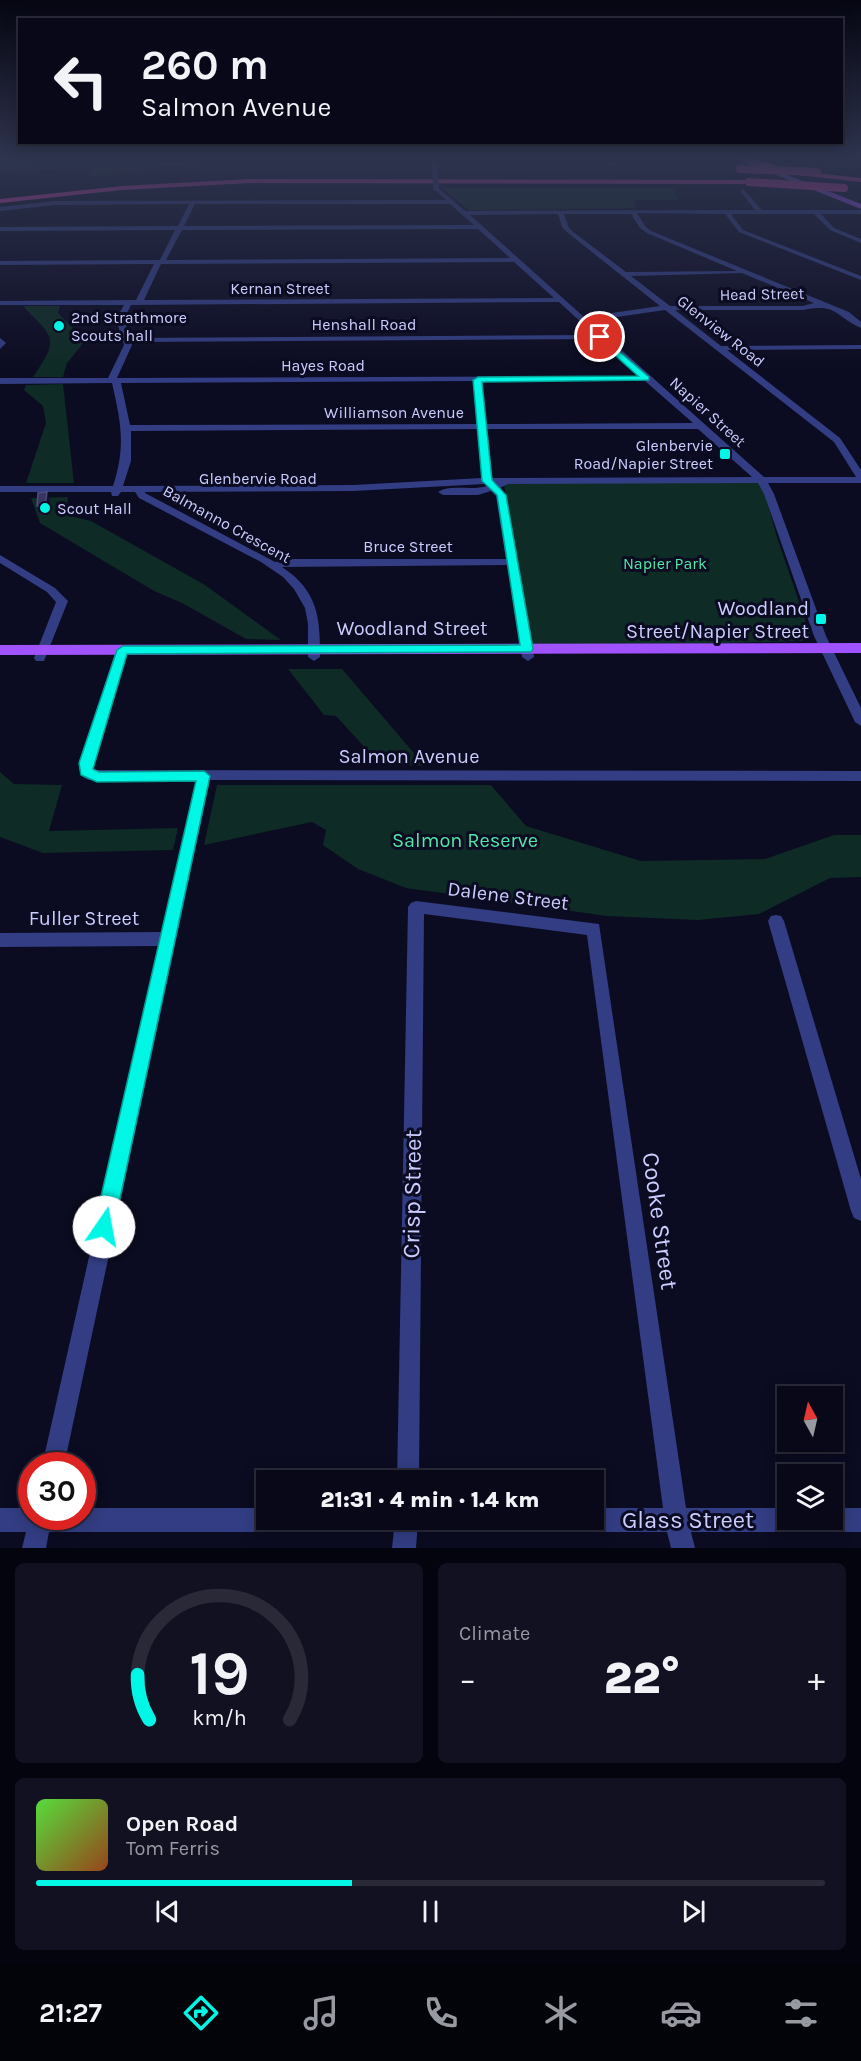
<!DOCTYPE html>
<html lang="en">
<head>
<meta charset="utf-8">
<style>
	body { margin:0; font-family:Karla,sans-serif; background:#112; color:#f1f3f6; height:100vh; display:flex; flex-direction:column; font-size:22px; white-space:nowrap }
	* { box-sizing:border-box; margin:0 }
	p { font-size:20px; color:#989aa2 }
	.icon { flex:none; width:33px; height:33px; fill:none; stroke:currentColor; stroke-width:2; stroke-linecap:round; stroke-linejoin:round }
	.map { position:relative; height:1548px; overflow:hidden }
	.details { display:flex; flex-direction:column; gap:15px; padding:15px; background:#04040e; flex:1 }
	.details>* { flex:none }
	.banner { position:absolute; left:18px; top:18px; width:825px; height:126px; border-radius:0px; box-shadow:0 3px 15px #0003,0 0 0 2px #292938; background:#080819; color:#f1f3f6; overflow:hidden }
	.needle { width:39px; rotate:352deg }
	.controls { position:absolute; left:777px; top:1386px; display:grid; gap:12px }
	.controls a { display:grid; place-items:center; width:66px; height:66px; border-radius:0px; background:#080819; box-shadow:0 3px 15px #0003,0 0 0 2px #292938; font-size:30px }
	.speed { position:absolute; left:18px; top:1452px; display:flex; gap:12px; font-size:30px; font-weight:700; text-align:center }
	.speed>* { display:grid; place-content:center; width:78px; height:78px; border-radius:50%; background:#080819; box-shadow:0 3px 15px #0003,0 0 0 2px #292938; line-height:1 }
	.speed .limit { border:9px solid #d22; background:#fff; color:#111 }
	.pin { position:absolute; display:grid; place-items:center; width:51px; height:51px; color:#fff; margin:-26px; border:3px solid #fff; border-radius:50%; box-shadow:0 2px 6px #0007 }
	.me { position:absolute; width:66px; margin:-33px; rotate:12deg; stroke-linejoin:round; filter:drop-shadow(0 0 4px #0008) }
	.turn { display:flex; align-items:center; gap:21px; height:126px; padding:0 24px; font-size:27px }
	.turn .icon { width:78px; height:78px; stroke-width:2.5 }
	.turn b { display:block; font-size:42px; line-height:51px }
	.big { font-size:45px; font-weight:800; line-height:1.1 }
	.details .widget { flex:1; display:flex; flex-direction:column; justify-content:center; gap:9px; min-width:0; padding:0 21px; border-radius:9px; background:#112 }
	.details .dial { align-items:center; gap:0 }
	.dial svg { height:156px; overflow:visible; fill:none; stroke:#292938; stroke-width:7; stroke-linecap:round; text-anchor:middle }
	.dial text { fill:#f1f3f6; stroke:none }
	.song { display:flex; align-items:center; gap:18px }
	.cover { width:72px; height:72px; border-radius:9px; background:linear-gradient(135deg,hsl(110 70% 55%),hsl(20 70% 35%)) }
	.played { height:6px; border-radius:3px; background:linear-gradient(90deg,#00f6e5 40%,#292938 40%) }
	.keys { display:flex; justify-content:space-around; direction:ltr }
	.heat { display:flex; justify-content:space-between; align-items:center; font-size:33px; direction:ltr }
	.details .tiles { flex:1; display:grid; gap:15px; grid-template-columns:1fr 1fr }
	.widget:last-child { grid-column:span 2 }
	.trip { position:absolute; left:256px; top:1470px; width:348px; height:60px; border-radius:0px; background:#080819; box-shadow:0 3px 15px #0003,0 0 0 2px #292938; font-weight:800; line-height:60px; text-align:center }
	.tabs { display:flex; height:96px; justify-content:space-around; align-items:center; background:#03030a; color:#989aa2 }
	.tabs .icon { width:42px; height:42px }
	.tabs .selected { color:#00f6e5 }
	.tabs b { font-size:27px; color:#f1f3f6 }
	.map>svg:first-child { display:block }
</style>
</head>
<body>
<div class="map">
<svg width="861" height="1548" viewBox="0 0 861 1548">
	<rect width="100%" height="100%" fill="#0b0b21"/>
	<g fill="#0e2b25">
		<path d="M0,156H245L91,177L88,176L91,170L88,168L0,172Z"/>
		<path d="M442,188H672L679,200H634L636,208L469,210Z"/>
		<path d="M23,306H60L58,313L85,341L67,363L63,377H33C60,338 54,338 23,306Z"/>
		<path d="M63,384L74,483H26L46,423L43,406L24,390L26,385Z"/>
		<path d="M761,480L777,537L810,634L802,641L527,649L504,484Z"/>
		<path d="M68,497L66,515L91,521L205,585L281,640L246,639L182,603L154,591L40,523L31,498Z"/>
		<path d="M288,669H342L425,766L381,765L336,716L324,715Z"/>
		<path d="M0,772L14,784L62,785L49,831L178,828L173,850L43,853L0,837Z"/>
		<path d="M217,785H491L526,826L641,861L765,859L834,835H861V877L830,878L759,914L698,920L607,916L406,888L358,869L323,845L326,830L312,822L204,845Z"/>
	</g>
	<g fill="none" stroke-linecap="round" stroke-linejoin="round">
		<path stroke="#072743" stroke-width="1.5" d="M779,156L861,166"/>
		<g fill="#323d83" fill-rule="evenodd">
			<path d="M431,156H437V168L432,167Z"/>
			<path d="M606,156H612L616,166H612Z"/>
			<path d="M436,186L465,211L755,210L740,191L743,189L762,210H861V214H821L834,228L861,239V243L830,230L814,214H731L743,230L861,276V280L739,232L725,214L637,213L645,226L651,231L849,312L861,322V328C834,316 838,303 803,310H675L721,346L861,345V349L727,350L840,438L861,470V483H768L774,494L826,636L861,708V726L855,722L814,636L764,494L758,483L508,484L500,488L506,495L534,657L528,661L522,657L507,565L282,567C318,591 320,617 320,657L314,661L308,657V624L305,608L294,589L283,577L261,562L139,498L135,492H121L118,496H112L111,492H0V486H113C126,446 121,423 112,383L0,384V378H108L124,345L116,319L124,305H0V301L136,300L154,264L0,265V261L160,260L175,230L0,231V227L178,226L189,204L55,205L0,211V207L55,201L446,200L434,189ZM195,204H450L474,225L184,226ZM558,214L562,227L568,233L660,306L584,317L470,215ZM564,214H631L640,228L647,233L737,271L626,272L572,231L568,226ZM478,229L510,258L166,260L182,230ZM514,262L554,298L144,300L161,264ZM742,273L814,303L803,306H670L631,276ZM559,302L595,335L130,338L124,319L131,305ZM665,310L834,442L856,477H764L589,321ZM600,339L640,376L117,378L132,345L131,342ZM474,381L477,424L130,425L121,383ZM482,381H645L693,423L486,424ZM478,429L482,478L353,485L123,486L131,461V431ZM487,429H698L752,477L492,478ZM485,484L487,486C472,491 450,484 438,492L443,495H478L491,491L496,496L506,559H291L275,562L145,493V492L353,491Z"/>
			<path d="M0,338L6,343L0,349Z"/>
			<path d="M0,555L55,588L68,601L44,661H36L34,658L56,602L47,592L0,563Z"/>
			<path d="M122,646L128,650L93,763V770L861,771V781L210,780L64,1466H42L159,946L0,947V933L162,932L196,780H89C80,777 79,772 79,763L116,650Z"/>
			<path d="M416,901L599,924L686,1508H788V1520H832V1508H861V1532H691L695,1548H671L667,1532H550L542,1528L539,1520H594V1508H663L587,935L424,914L419,1480H397L408,907L411,903Z"/>
			<path d="M776,915L781,916L784,921L861,1179V1221L854,1218L851,1211L768,921L771,916Z"/>
			<path d="M0,1508H32V1516H82V1508H267V1520H389L385,1528L377,1532H49L46,1548H22L26,1532H0Z"/>
			<path d="M395,1520H418L416,1548H392Z"/>
		</g>
		<g fill="#a152ff" fill-rule="evenodd">
			<path d="M729,156H739L861,204V209Z"/>
			<path d="M861,643V653L0,655V645Z"/>
		</g>
		<g fill="#ff46be" fill-rule="evenodd">
			<path d="M749,158L798,171L861,178V182L797,175L746,162Z"/>
			<path d="M250,179L749,180L753,182L749,184L250,183L122,190L0,203V199L122,186Z"/>
		</g>
		<path stroke="#323d83" stroke-width="6" d="M435,167L436,188"/>
		<g stroke="#ff46be" stroke-width="8">
			<path d="M740,169L817,172"/>
			<path d="M749,182L844,188"/>
		</g>
	</g>
	<path fill="#242350" d="M50,501L47,515H40L37,506Z"/>
	<path fill="#121235" d="M47,492L50,501L47,515L45,506Z"/>
	<path fill="#363563" stroke="#4d4d7b" stroke-width="1.5" d="M47,492L45,506H37L38,493Z"/>
	<linearGradient id="sky" x2="0" y2="1"><stop stop-color="#060612"/><stop offset="0.42" stop-color="#2e344e"/><stop offset="1" stop-color="#2e344e" stop-opacity="0"/></linearGradient>
	<rect width="861" height="373" fill="url(#sky)"/>
	<path fill="#00f6e5" stroke="#00a095" stroke-width="1.5" d="M600,335L649,377V380L482,382L492,480L506,495L533,649L531,652L127,654L93,769L99,772L204,771L210,776L114,1227L111,1234L104,1237L97,1234L94,1227L196,781L97,782L81,775L79,763L117,650L123,646L520,645L497,495L482,481L473,380L478,377L638,376L597,339L596,337Z"/>
	<g fill="#00f6e5" stroke="#0b0b21" stroke-width="2">
		<circle cx="59" cy="326" r="6"/>
		<rect x="719" y="448" width="12" height="12" rx="3"/>
		<circle cx="45" cy="508" r="6"/>
		<rect x="815" y="613" width="12" height="12" rx="3"/>
	</g>
	<g text-anchor="middle" dominant-baseline="central" stroke-width="6" stroke-linejoin="round" paint-order="stroke">
		<g font-size="16" fill="#cbcdff" stroke="#0b0b21">
			<text x="280" y="288">Kernan Street</text>
			<text transform="translate(762 294) rotate(-1)">Head Street</text>
			<text x="364" y="324">Henshall Road</text>
			<text transform="translate(721 331) rotate(38)">Glenview Road</text>
			<text x="323" y="365">Hayes Road</text>
			<text x="394" y="412">Williamson Avenue</text>
			<text transform="translate(708 412) rotate(42)">Napier Street</text>
			<text x="258" y="478">Glenbervie Road</text>
			<text transform="translate(227 524) rotate(29)">Balmanno Crescent</text>
			<text x="408" y="546">Bruce Street</text>
		</g>
		<g font-size="16" fill="#cbcdff" stroke="#0b0b21" text-anchor="start">
			<text x="71" y="317">2nd Strathmore<tspan x="71" dy="18">Scouts hall</tspan></text>
			<text x="713" y="445" text-anchor="end">Glenbervie<tspan x="713" dy="18">Road/Napier Street</tspan></text>
			<text x="57" y="508">Scout Hall</text>
		</g>
		<g font-size="16" fill="#4ee8a7" stroke="#0b0b21">
			<text x="665" y="563">Napier Park</text>
		</g>
		<g font-size="20" fill="#cbcdff" stroke="#0b0b21" text-anchor="end">
			<text x="809" y="608">Woodland<tspan x="809" dy="23">Street/Napier Street</tspan></text>
		</g>
		<g font-size="20" fill="#cbcdff" stroke="#0b0b21">
			<text x="412" y="628">Woodland Street</text>
			<text x="409" y="756">Salmon Avenue</text>
			<text transform="translate(508 896) rotate(7)">Dalene Street</text>
			<text x="84" y="918">Fuller Street</text>
		</g>
		<g font-size="20" fill="#4ee8a7" stroke="#0b0b21">
			<text x="465" y="840">Salmon Reserve</text>
		</g>
		<g font-size="24" fill="#cbcdff" stroke="#0b0b21">
			<text transform="translate(412 1194) rotate(-89)">Crisp Street</text>
			<text transform="translate(660 1221) rotate(82)">Cooke Street</text>
			<text x="688" y="1520">Glass Street</text>
		</g>
	</g>
</svg>
<div class="controls">
<a><svg class="needle" viewBox="-14 -14 28 28"><path d="M0-13l5 13h-10z" fill="#e53935"/><path d="M0 13l5-13h-10z" fill="#989aa2"/></svg></a>
<a><svg class="icon" aria-label="layers" viewBox="0 0 24 24"><path d="M12 4l9 5-9 5-9-5zM3 14l9 5 9-5"/></svg></a>
</div>
<div class="speed"><div class="limit">30</div></div>
<div class="pin" style="left:600px;top:337px;background:#d93025"><svg class="icon" aria-label="arrive" viewBox="0 0 24 24"><path d="M6 21V4h12l-3 4 3 4H6"/></svg></div>
<svg class="me" style="left:104px;top:1227px" viewBox="-20 -20 40 40"><circle r="19" fill="#fff"/><path d="M0-13L10 11 0 6-10 11z" fill="#00f6e5"/></svg>
<div class="trip">21:31 · 4 min · 1.4 km</div>
<div class="banner">
<div class="turn"><svg class="icon" aria-label="left" viewBox="0 0 24 24"><path d="M17 20v-9H6M10 6l-5 5 5 5"/></svg><div><b>260 m</b>Salmon Avenue</div></div>
</div>
</div>
<section class="details">
<div class="tiles">
<div class="widget dial"><svg viewBox="0 0 100 80">
<path d="M14 69A42 42 0 1 1 86 69"/>
<path d="M14 69A42 42 0 0 1 8 46" stroke="#00f6e5"/>
<text x="50" y="56" font-size="32" font-weight="700">19</text>
<text x="50" y="72" font-size="11">km/h</text>
</svg></div>
<div class="widget"><p>Climate</p>
<div class="heat"><a>−</a><b class="big">22°</b><a>+</a></div>
</div>
<div class="widget">
<div class="song"><i class="cover"></i><div><b>Open Road</b><p>Tom Ferris</p></div></div>
<div class="played"></div>
<div class="keys"><svg class="icon" aria-label="previous" viewBox="0 0 24 24"><path d="M18 5L8 12l10 7zM5 5v14"/></svg><svg class="icon" aria-label="pause" viewBox="0 0 24 24"><path d="M8 5v14M16 5v14"/></svg><svg class="icon" aria-label="next" viewBox="0 0 24 24"><path d="M6 5l10 7-10 7zM19 5v14"/></svg></div>
</div>
</div>
</section>
<nav class="tabs">
<b>21:27</b>
<svg class="icon selected" aria-label="directions" viewBox="0 0 24 24"><path d="M12 3l9 9-9 9-9-9zM9 14v-3h6M13 9l2 2-2 2"/></svg>
<svg class="icon" aria-label="music" viewBox="0 0 24 24"><path d="M9 18V5l10-2v13"/><circle cx="6" cy="18" r="3"/><circle cx="16" cy="16" r="3"/></svg>
<svg class="icon" aria-label="phone" viewBox="0 0 24 24"><path d="M5 4h4l2 5-3 2q2 4 5 5l2-3 5 2v4C11 20 4 13 5 4z"/></svg>
<svg class="icon" aria-label="climate" viewBox="0 0 24 24"><path d="M12 3v18M4 7l16 10M4 17L20 7"/></svg>
<svg class="icon" aria-label="car" viewBox="0 0 24 24"><path d="M5 17H2v-5l4-1 3-4h7l3 4 3 1v5h-3M9 17h6M6 11h13"/><circle cx="7" cy="17" r="2"/><circle cx="17" cy="17" r="2"/></svg>
<svg class="icon" aria-label="filters" viewBox="0 0 24 24"><path d="M4 7h16M4 17h16"/><circle cx="9" cy="7" r="2"/><circle cx="15" cy="17" r="2"/></svg>
</nav>
</body>
</html>
